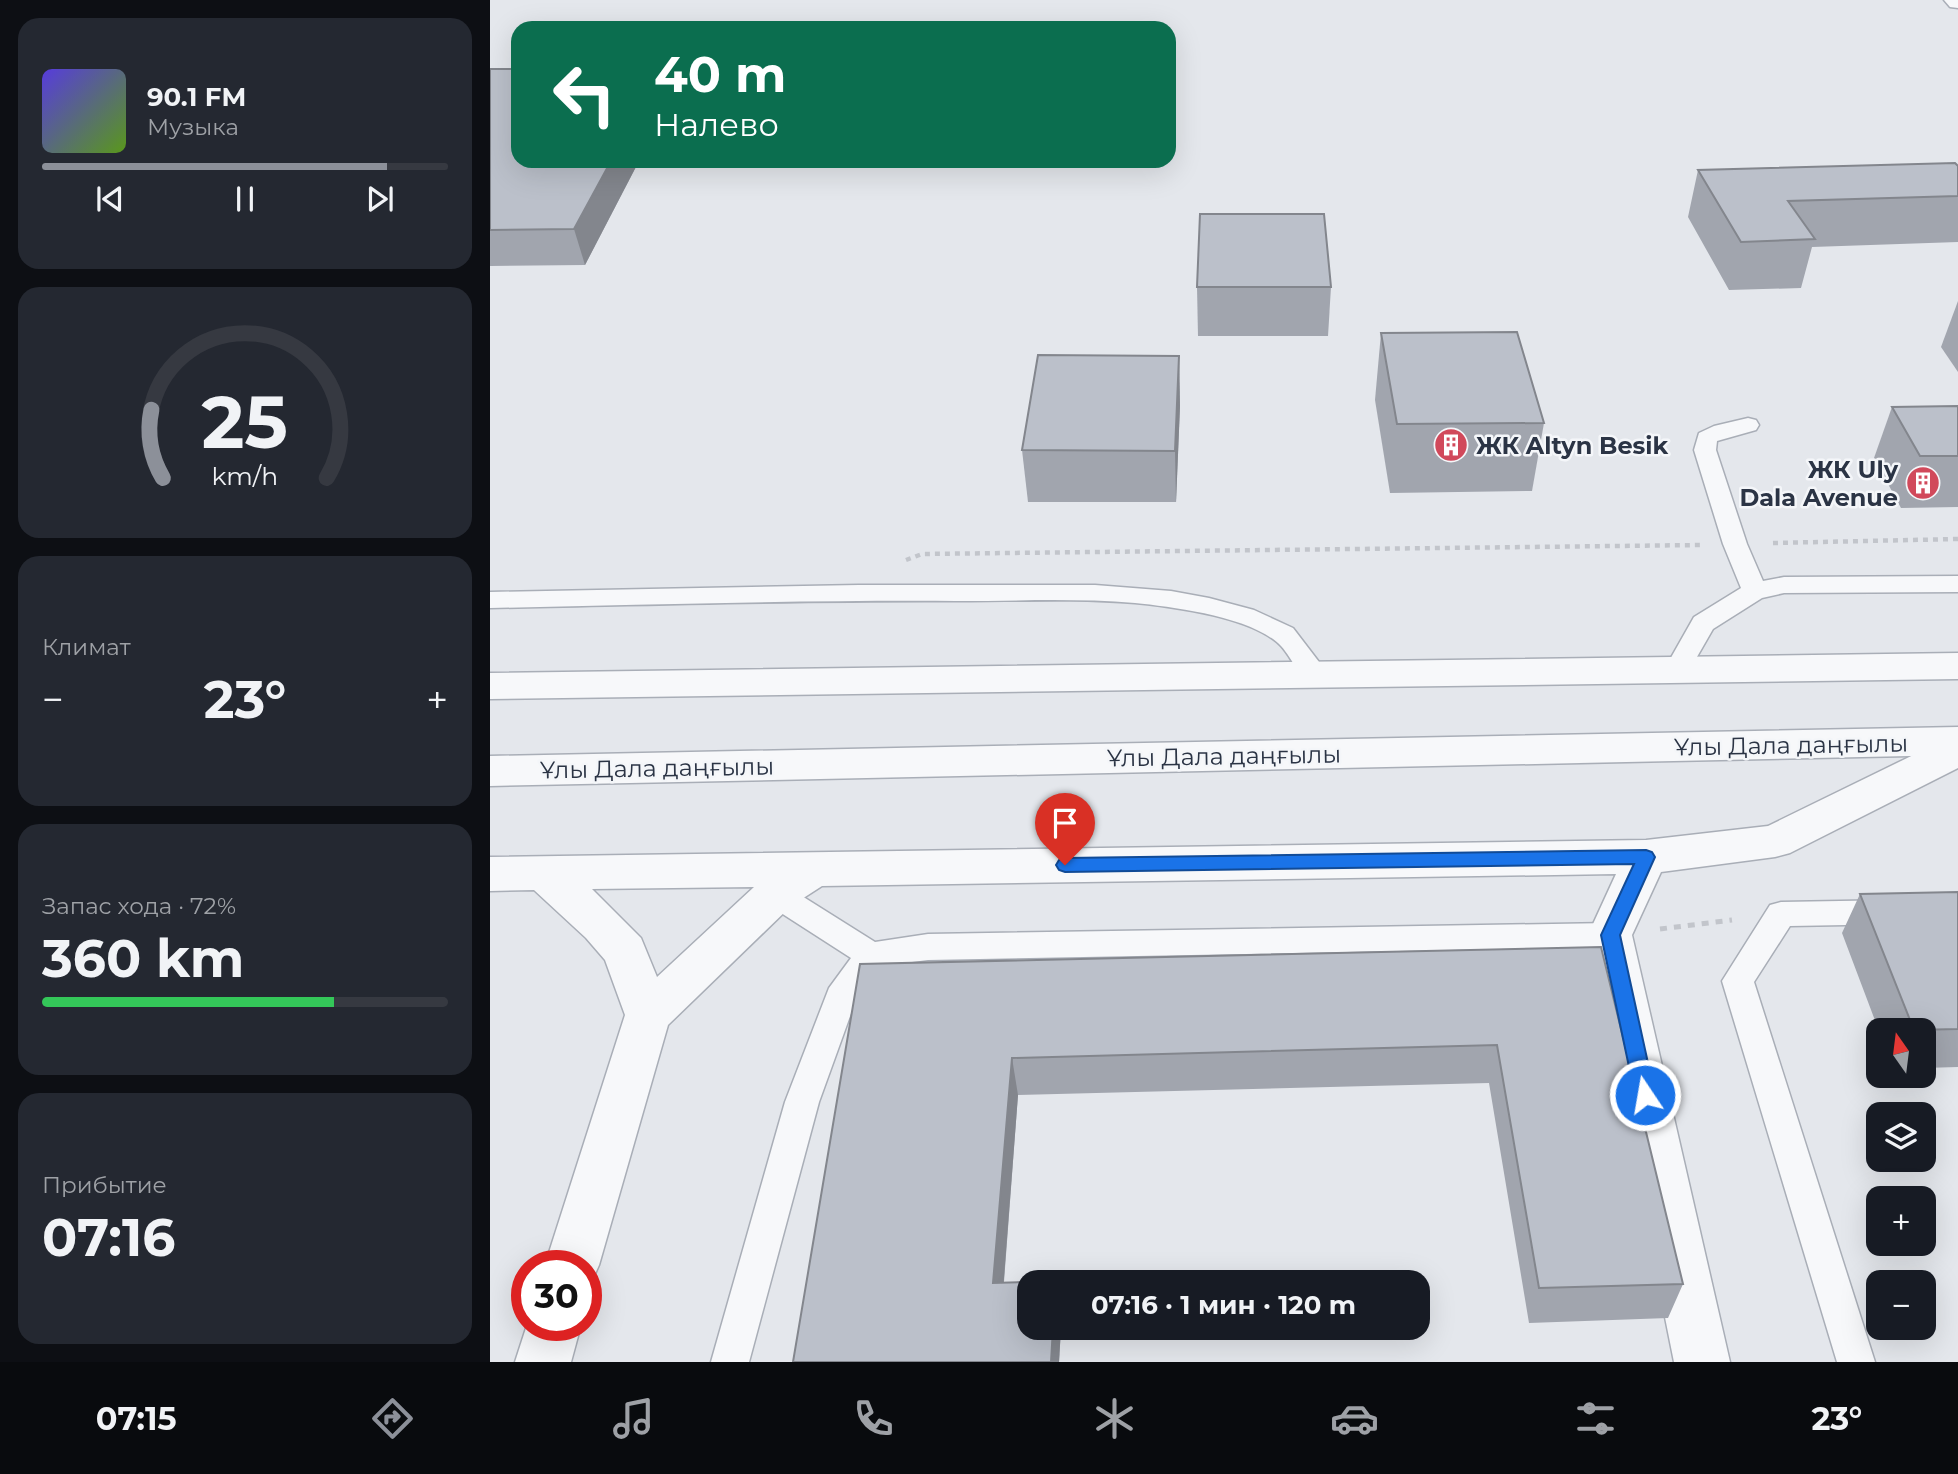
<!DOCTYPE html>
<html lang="ru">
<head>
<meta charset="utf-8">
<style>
	body { margin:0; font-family:Montserrat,sans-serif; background:#242831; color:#f1f3f6; height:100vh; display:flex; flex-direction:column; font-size:26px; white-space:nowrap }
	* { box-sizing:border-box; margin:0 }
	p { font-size:23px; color:#9ea1a6 }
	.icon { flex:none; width:38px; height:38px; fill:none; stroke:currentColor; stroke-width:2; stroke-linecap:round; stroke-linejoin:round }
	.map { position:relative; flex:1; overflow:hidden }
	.side { display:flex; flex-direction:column; gap:18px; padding:18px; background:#0d0f14; width:490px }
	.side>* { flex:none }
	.hud { position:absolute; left:21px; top:21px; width:665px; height:147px; border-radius:21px; box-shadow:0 7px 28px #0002; background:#0b6e4f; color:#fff; overflow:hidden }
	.needle { width:46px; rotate:346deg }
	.fabs { position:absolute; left:1376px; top:1018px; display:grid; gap:14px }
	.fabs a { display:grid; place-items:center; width:70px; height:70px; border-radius:14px; background:#171b24; box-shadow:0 7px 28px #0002; font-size:35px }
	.speed { position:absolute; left:21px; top:1250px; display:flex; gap:14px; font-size:35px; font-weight:700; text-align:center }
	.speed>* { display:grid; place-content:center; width:91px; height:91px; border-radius:50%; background:#171b24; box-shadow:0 7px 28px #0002; line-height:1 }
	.speed .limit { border:10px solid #d22; background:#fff; color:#111 }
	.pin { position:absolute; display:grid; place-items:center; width:60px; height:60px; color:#fff; margin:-72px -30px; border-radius:50% 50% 50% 0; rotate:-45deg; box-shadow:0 0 7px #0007 }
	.pin .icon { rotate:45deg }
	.me { position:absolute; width:77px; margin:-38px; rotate:348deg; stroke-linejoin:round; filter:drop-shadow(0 0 5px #0008) }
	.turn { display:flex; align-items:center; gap:24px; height:147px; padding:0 28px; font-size:32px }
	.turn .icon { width:91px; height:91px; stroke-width:2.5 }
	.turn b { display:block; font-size:49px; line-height:60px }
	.big { font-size:52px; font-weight:700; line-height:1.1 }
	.side .card { flex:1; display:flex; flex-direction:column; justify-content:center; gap:10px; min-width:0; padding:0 24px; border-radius:21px; background:#242831 }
	.side .dial { align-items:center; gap:0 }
	.dial svg { height:182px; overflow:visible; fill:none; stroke:#363941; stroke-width:7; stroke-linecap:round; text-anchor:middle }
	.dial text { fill:#f1f3f6; stroke:none }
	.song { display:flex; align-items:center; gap:21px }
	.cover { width:84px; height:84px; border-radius:10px; background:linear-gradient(135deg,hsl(250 70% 55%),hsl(90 70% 35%)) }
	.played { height:7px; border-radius:4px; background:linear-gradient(90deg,#8c9099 85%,#363941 85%) }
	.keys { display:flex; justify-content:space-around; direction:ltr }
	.heat { display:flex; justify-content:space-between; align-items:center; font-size:38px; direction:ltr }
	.charge { height:10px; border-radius:5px; background:linear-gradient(90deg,#34c759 72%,#363941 0) }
	.trip { position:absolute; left:527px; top:1270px; width:413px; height:70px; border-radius:21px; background:#171b24; box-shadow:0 7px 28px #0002; font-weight:700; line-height:70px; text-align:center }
	.menu { display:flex; height:112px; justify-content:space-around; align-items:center; background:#090b0e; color:#9ea1a6 }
	.menu .icon { width:49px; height:49px }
	.menu .selected { color:#8c9099 }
	.menu b { font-size:32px; color:#f1f3f6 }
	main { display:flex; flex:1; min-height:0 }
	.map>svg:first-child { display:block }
</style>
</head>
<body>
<main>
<section class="side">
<div class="card">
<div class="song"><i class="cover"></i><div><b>90.1 FM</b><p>Музыка</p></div></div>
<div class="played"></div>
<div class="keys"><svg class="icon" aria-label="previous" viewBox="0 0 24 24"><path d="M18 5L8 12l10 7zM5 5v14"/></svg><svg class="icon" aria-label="pause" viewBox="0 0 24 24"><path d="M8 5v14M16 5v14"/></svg><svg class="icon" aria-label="next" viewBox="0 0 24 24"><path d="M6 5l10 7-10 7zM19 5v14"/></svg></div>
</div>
<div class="card dial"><svg viewBox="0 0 100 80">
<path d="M14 69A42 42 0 1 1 86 69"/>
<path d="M14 69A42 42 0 0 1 9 39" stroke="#8c9099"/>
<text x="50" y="56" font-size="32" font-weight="700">25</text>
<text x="50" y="72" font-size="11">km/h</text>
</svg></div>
<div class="card"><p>Климат</p>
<div class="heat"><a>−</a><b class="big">23°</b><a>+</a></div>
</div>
<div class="card"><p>Запас хода · 72%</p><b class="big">360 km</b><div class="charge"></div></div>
<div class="card"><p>Прибытие</p><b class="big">07:16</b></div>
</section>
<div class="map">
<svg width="1468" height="1362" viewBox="0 0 1468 1362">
	<rect width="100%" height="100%" fill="#e4e7ec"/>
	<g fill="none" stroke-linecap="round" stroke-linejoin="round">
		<g stroke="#a9aeb7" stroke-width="3">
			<g id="service">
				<path d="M1258,418L1266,420L1269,425L1266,430L1227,441L1226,450L1257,544L1273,581L1294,577L1468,576V592L1294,593L1272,598L1223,629L1196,676L1187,679L1178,676L1174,670L1204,617L1251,588L1233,544L1204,450L1209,433L1224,426Z"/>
				<path d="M369,585H605L681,591L719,598L764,610L803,628L839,675L835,681C811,688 805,661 791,646C763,617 684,607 645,603C586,598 525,601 466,601C310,600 155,605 0,608V592Z"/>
				<path d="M285,882L296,886L385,942L438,934L1120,923L1131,926L1135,935L1131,944L1120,947L438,960L390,966L368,994L329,1102L259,1362H221L295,1102L339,988L361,958L274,902L270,894L274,886Z"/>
				<path d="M1468,899V923L1300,926L1264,982L1385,1362H1347L1232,981L1280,905L1291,902Z"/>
			</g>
		</g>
		<g stroke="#a9aeb7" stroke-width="3">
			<g id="minor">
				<path d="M1454,0H1468V8L1460,7Z"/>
				<path d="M1468,735V768L1300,853L1285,857L1171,872L1142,935L1240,1362H1184L1098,935L1126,874L332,886L301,906L178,1025L109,1265L101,1283L96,1285V1265H55L135,1015L115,960L96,938L44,890L0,891V857L1156,840L1278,826L1454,740ZM264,887L167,977L151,938L102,889Z"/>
				<path d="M37,1325H91L81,1362H25Z"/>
			</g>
		</g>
		<g stroke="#a9aeb7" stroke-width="3">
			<g id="tertiary">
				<path d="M1468,653V679L0,699V673Z"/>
				<path d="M1468,727V755L0,786V756Z"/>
			</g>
		</g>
		<g stroke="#c2c5cb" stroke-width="4.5" stroke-dasharray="5 5" stroke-linecap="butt">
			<path d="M1283,543L1468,539"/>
			<path d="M416,560L432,554L1211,545"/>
		</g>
		<path stroke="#c2c5cb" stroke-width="5" stroke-dasharray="7 7" stroke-linecap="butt" d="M1170,929L1242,920"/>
		<use href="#service" fill="#f7f8fa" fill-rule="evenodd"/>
		<use href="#minor" fill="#f7f8fa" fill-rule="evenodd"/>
		<use href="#tertiary" fill="#f7f8fa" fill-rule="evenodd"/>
	</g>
	<g fill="#a1a5ae">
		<path d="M0,69L149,161L95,265L0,266Z"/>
		<path d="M1468,166V242L1322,247L1311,288L1239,290L1198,217L1208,170Z"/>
		<path d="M707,287H841L838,336H708Z"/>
		<path d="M1468,301V372L1451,347Z"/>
		<path d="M891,333L1054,423L1042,491L900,493L885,400Z"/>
		<path d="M689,356L690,406L686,502H538L532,450Z"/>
		<path d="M1468,406V507L1411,508L1384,458L1402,407Z"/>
		<path d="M1468,892V1067L1433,1068V1031H1389L1352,933L1370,894Z"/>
		<path d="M1111,947L1193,1284L1178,1318L1039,1323L999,1083L528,1095L514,1282L539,1328H571L569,1362H303L370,964Z"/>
	</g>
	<g fill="#83868d">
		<path d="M121,161H149L95,265L84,229Z"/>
		<path d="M689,356L690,406L686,502L685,451Z"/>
		<path d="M522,1058L528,1095L511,1317L503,1283Z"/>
		<path d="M563,1328H571L569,1362H561Z"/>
	</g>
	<g fill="#bbc0ca" stroke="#83868d" stroke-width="2">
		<path d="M0,69H28V161H121L84,229L0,230Z"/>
		<path d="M1465,163L1468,166V196L1298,201L1325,239L1251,242L1208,170Z"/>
		<path d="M710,214H834L841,287H707Z"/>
		<path d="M1027,332L1054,423L907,424L891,333Z"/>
		<path d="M548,355L689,356L685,451L532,450Z"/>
		<path d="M1468,406V456H1430L1402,407Z"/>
		<path d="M1468,892V1029L1424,1030L1370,894Z"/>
		<path d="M1111,947L1193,1284L1049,1288L1007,1045L522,1058L503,1283L566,1281V1283H539V1328H563L561,1362H303L370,964Z"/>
	</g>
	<path fill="#1a73e8" stroke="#114b97" stroke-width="2" d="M1156,850L1162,852L1165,857L1130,935L1165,1095L1162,1101L1155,1104L1147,1101L1145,1095L1111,935L1144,864L575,872L569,870L566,865L569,860L575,858Z"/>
	<defs>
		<g id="building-disc" transform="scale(1.75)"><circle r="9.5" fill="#d1495b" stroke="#f4f6f9"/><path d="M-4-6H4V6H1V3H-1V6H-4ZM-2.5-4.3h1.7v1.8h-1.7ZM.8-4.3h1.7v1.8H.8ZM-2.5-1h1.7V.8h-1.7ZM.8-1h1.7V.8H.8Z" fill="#fff"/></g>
	</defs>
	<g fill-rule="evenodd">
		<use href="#building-disc" x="961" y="445"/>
		<use href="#building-disc" x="1433" y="483"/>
	</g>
	<g text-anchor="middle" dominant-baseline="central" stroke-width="5" stroke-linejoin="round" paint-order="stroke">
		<g font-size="24" font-weight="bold" fill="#2b3445" stroke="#f4f6f9" text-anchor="start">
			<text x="986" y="445">ЖК Altyn Besik</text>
			<text x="1408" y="469" text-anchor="end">ЖК Uly<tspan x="1408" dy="28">Dala Avenue</tspan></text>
		</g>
		<g font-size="24" fill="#2b3445" stroke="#f4f6f9">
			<text transform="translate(1301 745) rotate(-1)">Ұлы Дала даңғылы</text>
			<text transform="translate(734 756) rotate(-1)">Ұлы Дала даңғылы</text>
			<text transform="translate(167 768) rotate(-1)">Ұлы Дала даңғылы</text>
		</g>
	</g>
</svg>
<div class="fabs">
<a><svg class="needle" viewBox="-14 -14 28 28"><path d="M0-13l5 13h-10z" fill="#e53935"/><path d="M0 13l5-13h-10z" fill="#9ea1a6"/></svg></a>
<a><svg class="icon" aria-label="layers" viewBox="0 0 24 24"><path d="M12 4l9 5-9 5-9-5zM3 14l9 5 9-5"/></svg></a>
<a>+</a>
<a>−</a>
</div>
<div class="speed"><div class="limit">30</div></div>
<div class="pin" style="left:575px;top:865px;background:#d93025"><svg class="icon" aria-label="arrive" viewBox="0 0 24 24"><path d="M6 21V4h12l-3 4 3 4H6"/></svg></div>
<svg class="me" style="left:1155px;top:1095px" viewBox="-20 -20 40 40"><circle r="17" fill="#1a73e8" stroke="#fff" stroke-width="3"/><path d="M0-11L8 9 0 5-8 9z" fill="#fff"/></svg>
<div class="trip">07:16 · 1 мин · 120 m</div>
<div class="hud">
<div class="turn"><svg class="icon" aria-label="left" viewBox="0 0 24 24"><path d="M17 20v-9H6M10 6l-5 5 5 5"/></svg><div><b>40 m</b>Налево</div></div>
</div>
</div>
</main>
<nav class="menu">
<b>07:15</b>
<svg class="icon selected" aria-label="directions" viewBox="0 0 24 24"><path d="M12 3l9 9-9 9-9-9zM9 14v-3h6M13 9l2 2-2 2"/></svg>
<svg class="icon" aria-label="music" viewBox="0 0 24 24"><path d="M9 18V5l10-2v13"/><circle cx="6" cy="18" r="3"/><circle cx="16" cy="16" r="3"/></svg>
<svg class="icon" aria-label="phone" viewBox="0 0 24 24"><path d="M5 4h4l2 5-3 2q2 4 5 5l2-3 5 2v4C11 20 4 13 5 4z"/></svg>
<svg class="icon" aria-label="climate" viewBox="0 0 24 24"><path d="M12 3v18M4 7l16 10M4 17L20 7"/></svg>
<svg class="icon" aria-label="car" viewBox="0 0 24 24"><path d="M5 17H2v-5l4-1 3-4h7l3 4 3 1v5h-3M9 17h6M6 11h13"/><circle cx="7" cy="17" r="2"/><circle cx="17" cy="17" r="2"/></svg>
<svg class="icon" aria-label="filters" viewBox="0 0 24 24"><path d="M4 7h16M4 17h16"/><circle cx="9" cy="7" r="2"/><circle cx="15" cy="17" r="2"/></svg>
<b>23°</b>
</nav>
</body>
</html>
